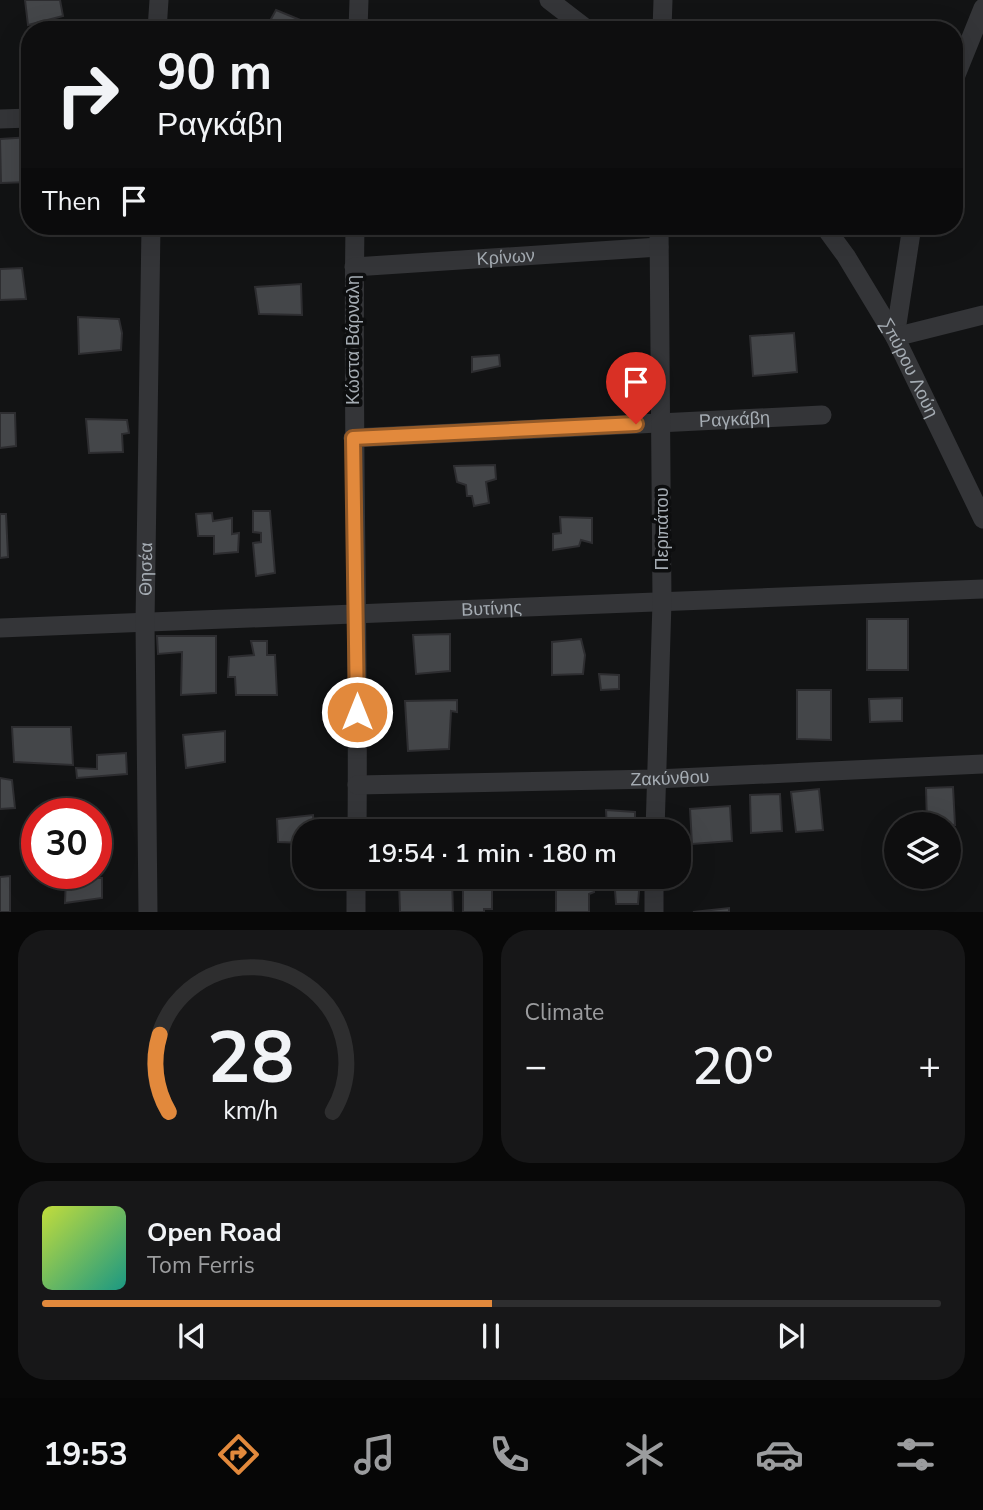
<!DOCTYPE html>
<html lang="en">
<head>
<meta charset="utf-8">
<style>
	body { margin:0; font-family:"Nunito Sans",sans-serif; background:#171718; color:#f1f3f6; height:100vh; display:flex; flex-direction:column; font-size:26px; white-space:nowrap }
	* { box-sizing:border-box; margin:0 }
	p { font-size:23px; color:#9b9c9e }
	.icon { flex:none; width:38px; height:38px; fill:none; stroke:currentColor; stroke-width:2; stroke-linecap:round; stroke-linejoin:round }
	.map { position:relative; height:912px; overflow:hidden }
	.side { display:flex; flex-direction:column; gap:18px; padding:18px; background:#080808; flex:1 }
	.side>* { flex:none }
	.guide { position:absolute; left:21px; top:21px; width:942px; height:214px; border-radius:28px; box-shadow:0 7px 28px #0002,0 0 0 2px #2e2e2f; background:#0e0e0f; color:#f1f3f6; overflow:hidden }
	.buttons { position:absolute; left:884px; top:812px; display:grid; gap:14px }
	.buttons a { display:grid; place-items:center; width:77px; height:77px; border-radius:50%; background:#0e0e0f; box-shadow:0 7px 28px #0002,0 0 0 2px #2e2e2f; font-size:35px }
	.speed { position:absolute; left:21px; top:798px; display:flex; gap:14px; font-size:35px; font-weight:700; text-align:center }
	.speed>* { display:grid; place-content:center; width:91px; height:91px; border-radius:50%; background:#0e0e0f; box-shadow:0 7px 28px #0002,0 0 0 2px #2e2e2f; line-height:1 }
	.speed .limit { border:10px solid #d22; background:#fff; color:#111 }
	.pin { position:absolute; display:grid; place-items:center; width:60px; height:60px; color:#fff; margin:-72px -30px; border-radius:50% 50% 50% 0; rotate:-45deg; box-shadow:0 0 7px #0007 }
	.pin .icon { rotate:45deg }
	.me { position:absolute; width:77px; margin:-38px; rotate:0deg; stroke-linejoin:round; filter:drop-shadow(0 0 5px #0008) }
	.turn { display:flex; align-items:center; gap:24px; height:147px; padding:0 21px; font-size:32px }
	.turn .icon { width:91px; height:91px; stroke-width:2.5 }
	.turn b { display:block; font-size:49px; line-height:60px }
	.then { display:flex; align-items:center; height:66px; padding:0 21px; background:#0003; gap:14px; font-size:26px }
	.big { font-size:52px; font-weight:600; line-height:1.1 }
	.side .widget { flex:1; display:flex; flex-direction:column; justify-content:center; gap:10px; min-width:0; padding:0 24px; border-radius:28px; background:#171718 }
	.side .dial { align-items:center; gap:0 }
	.dial svg { height:182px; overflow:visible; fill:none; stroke:#2e2e2f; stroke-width:7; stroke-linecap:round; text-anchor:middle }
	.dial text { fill:#f1f3f6; stroke:none }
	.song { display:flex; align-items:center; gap:21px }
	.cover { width:84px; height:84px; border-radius:10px; background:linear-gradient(135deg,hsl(70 70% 55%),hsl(170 70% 35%)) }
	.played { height:7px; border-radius:4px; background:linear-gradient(90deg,#e2893c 50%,#2e2e2f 50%) }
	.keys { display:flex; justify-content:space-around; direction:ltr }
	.heat { display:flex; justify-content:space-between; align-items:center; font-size:38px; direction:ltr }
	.side .tiles { flex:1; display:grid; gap:18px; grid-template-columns:1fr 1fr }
	.widget:last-child { grid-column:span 2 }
	.trip { position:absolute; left:292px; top:819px; width:399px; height:70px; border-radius:28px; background:#0e0e0f; box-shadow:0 7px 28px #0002,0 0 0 2px #2e2e2f; font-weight:600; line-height:70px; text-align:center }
	.tab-bar { display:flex; height:112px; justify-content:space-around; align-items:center; background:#060606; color:#9b9c9e }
	.tab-bar .icon { width:49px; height:49px }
	.tab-bar .on { color:#e2893c }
	.tab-bar b { font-size:32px; color:#f1f3f6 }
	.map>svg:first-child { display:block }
</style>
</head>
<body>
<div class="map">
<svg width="983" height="912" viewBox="0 0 983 912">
	<rect width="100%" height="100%" fill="#121314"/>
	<g fill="#444649" stroke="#2d2d30" stroke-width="2">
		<path d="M25,0H60L63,16L28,25Z"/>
		<path d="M276,10L310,24L306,30H265Z"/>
		<path d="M121,24L122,30H95Z"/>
		<path d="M30,137V182L1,183L0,139Z"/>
		<path d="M22,268L26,299L0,300V269Z"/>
		<path d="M301,284L302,315L259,314L255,287Z"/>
		<path d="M78,317L119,319L122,333L121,350L79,354Z"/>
		<path d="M794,333L797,372L753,376L750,336Z"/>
		<path d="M499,355L500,366L472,372V357Z"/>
		<path d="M0,413H15L16,446L0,448Z"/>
		<path d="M86,419L127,420L129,433L122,434L123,452L89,453Z"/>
		<path d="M495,465L496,479L486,482L489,503L474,506L472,496H467L466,485L457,482L454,466Z"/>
		<path d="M253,511H270L275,573L256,576L253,543L261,542V533L253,532Z"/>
		<path d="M212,513L213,521L232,518V534L239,533L238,552L214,554V536H198L196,514Z"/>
		<path d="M0,514H6L8,557L0,558Z"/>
		<path d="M560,517L592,518V543L581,540L579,546L553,550V534L561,533Z"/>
		<rect x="867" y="619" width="41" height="51"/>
		<path d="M450,634V671L416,674L413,635Z"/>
		<path d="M157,636H216V693L181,695L182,652L158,654Z"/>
		<path d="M581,639L585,655L583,674L552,675V642Z"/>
		<path d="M251,641H267V655H275L277,695H236L235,677H228L229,657L254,655Z"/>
		<path d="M599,674L619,675V689L601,690Z"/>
		<path d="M797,690H831V740L797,739Z"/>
		<path d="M902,698V721L870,722L869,699Z"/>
		<path d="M457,700V712L451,711L449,749L408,751L405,701Z"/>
		<path d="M12,727H71L73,765L14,762Z"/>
		<path d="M225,731V762L186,768L183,735Z"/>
		<path d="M126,753L127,774L77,778L76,768L97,769V755Z"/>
		<path d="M0,778L12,780L15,808L0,809Z"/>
		<path d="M953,787L955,825L927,824L926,788Z"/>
		<path d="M819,789L823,830L796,832L791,792Z"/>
		<path d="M780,794L782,831L751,833L750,795Z"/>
		<path d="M730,806L732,841L692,844L690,809Z"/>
		<path d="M606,810L635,812V831H607Z"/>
		<path d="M313,815L314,831H304V843L278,842L277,819Z"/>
		<path d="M10,876V912H0V877Z"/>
		<path d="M556,877H593L594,892L589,894V912H556Z"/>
		<path d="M614,877L640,879L638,904H616Z"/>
		<path d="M66,878H102V898L65,903Z"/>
		<path d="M452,880L453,912H400L399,881Z"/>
		<path d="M463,886H492V909H484V912H463Z"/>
		<path d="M729,908V912H693Z"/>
	</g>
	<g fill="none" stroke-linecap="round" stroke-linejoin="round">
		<g stroke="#343538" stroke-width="19">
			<path d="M549,0L588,30"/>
			<path d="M157,30L159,0"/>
			<path d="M358,30L359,0"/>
			<path d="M662,30L663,0"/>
			<path d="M954,80L983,8"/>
			<path d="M0,119L30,118"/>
			<path d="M355,226C352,428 359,629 357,831"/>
			<path id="s1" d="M824,226L846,256L895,337L983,519"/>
			<path id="s2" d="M354,267L659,247"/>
			<path d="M895,337L912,226"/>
			<path d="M895,337L983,315"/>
			<path id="s3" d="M353,438L822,415"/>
			<path id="s4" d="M0,628L983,589"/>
			<path id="s5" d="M357,785L656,779L983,764"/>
			<path d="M655,831L662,602L659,226"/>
			<path id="s6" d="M148,912L145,623L151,226"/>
			<path d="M356,912V877"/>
			<path d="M654,912V877"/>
		</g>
	</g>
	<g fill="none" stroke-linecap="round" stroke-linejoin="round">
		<g stroke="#935927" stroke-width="18">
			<path id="route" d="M357,712L353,438L636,424"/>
		</g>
		<use href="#route" stroke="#e2893c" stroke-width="12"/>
	</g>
	<g text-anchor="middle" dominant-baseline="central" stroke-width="7" stroke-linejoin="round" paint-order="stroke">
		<g font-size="18" fill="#a5acb3" stroke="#0d0e0f">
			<text stroke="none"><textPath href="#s2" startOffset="152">Κρίνων</textPath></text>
			<text transform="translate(353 340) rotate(-90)">Κώστα Βάρναλη</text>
			<text stroke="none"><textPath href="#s1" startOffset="166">Σπύρου Λούη</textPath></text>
			<text stroke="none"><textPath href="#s3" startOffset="382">Ραγκάβη</textPath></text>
			<text transform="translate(662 529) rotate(-90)">Περιπάτου</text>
			<text stroke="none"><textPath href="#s6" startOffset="343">Θησέα</textPath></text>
			<text stroke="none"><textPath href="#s4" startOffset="492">Βυτίνης</textPath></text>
			<text stroke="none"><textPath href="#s5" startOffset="313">Ζακύνθου</textPath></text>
		</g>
	</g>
</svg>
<div class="buttons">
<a><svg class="icon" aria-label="layers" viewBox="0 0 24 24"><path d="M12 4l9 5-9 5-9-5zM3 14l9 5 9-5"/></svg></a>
</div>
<div class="speed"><div class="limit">30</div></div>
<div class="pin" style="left:636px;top:424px;background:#d93025"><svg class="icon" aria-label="arrive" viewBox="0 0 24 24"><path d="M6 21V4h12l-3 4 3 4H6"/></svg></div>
<svg class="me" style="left:357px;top:712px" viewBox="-20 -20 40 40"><circle r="17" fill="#e2893c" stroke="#fff" stroke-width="3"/><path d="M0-11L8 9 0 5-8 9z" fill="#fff"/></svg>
<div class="trip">19:54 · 1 min · 180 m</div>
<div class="guide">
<div class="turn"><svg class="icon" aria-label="right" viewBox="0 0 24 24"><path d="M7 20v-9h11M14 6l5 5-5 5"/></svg><div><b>90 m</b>Ραγκάβη</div></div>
<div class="then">Then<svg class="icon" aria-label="arrive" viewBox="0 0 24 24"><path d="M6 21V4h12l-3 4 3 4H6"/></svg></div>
</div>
</div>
<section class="side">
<div class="tiles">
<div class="widget dial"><svg viewBox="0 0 100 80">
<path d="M14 69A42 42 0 1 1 86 69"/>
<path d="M14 69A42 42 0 0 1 10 35" stroke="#e2893c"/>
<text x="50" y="56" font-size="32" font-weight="700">28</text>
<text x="50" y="72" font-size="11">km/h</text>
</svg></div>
<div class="widget"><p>Climate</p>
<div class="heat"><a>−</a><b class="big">20°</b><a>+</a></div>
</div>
<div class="widget">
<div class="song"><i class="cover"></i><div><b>Open Road</b><p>Tom Ferris</p></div></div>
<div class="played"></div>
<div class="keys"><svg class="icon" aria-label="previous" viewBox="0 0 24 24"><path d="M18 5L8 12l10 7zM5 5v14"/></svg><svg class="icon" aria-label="pause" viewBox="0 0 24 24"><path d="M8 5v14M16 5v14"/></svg><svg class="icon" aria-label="next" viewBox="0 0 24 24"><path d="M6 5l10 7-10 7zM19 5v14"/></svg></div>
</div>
</div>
</section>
<nav class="tab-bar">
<b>19:53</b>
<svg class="icon on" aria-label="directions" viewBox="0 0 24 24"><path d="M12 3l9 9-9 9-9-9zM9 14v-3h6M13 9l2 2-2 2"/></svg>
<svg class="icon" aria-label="music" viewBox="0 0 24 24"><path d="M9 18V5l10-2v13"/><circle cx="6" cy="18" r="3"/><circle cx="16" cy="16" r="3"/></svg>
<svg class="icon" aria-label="phone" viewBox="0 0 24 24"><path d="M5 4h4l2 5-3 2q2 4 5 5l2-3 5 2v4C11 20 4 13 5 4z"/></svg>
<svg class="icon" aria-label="climate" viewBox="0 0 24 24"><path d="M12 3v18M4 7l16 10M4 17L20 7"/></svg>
<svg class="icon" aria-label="car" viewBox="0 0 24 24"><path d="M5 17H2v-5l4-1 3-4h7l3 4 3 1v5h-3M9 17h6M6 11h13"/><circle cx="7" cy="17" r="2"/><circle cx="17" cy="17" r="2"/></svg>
<svg class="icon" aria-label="filters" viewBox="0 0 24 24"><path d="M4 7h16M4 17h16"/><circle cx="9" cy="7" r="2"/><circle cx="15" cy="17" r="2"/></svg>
</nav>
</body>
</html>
